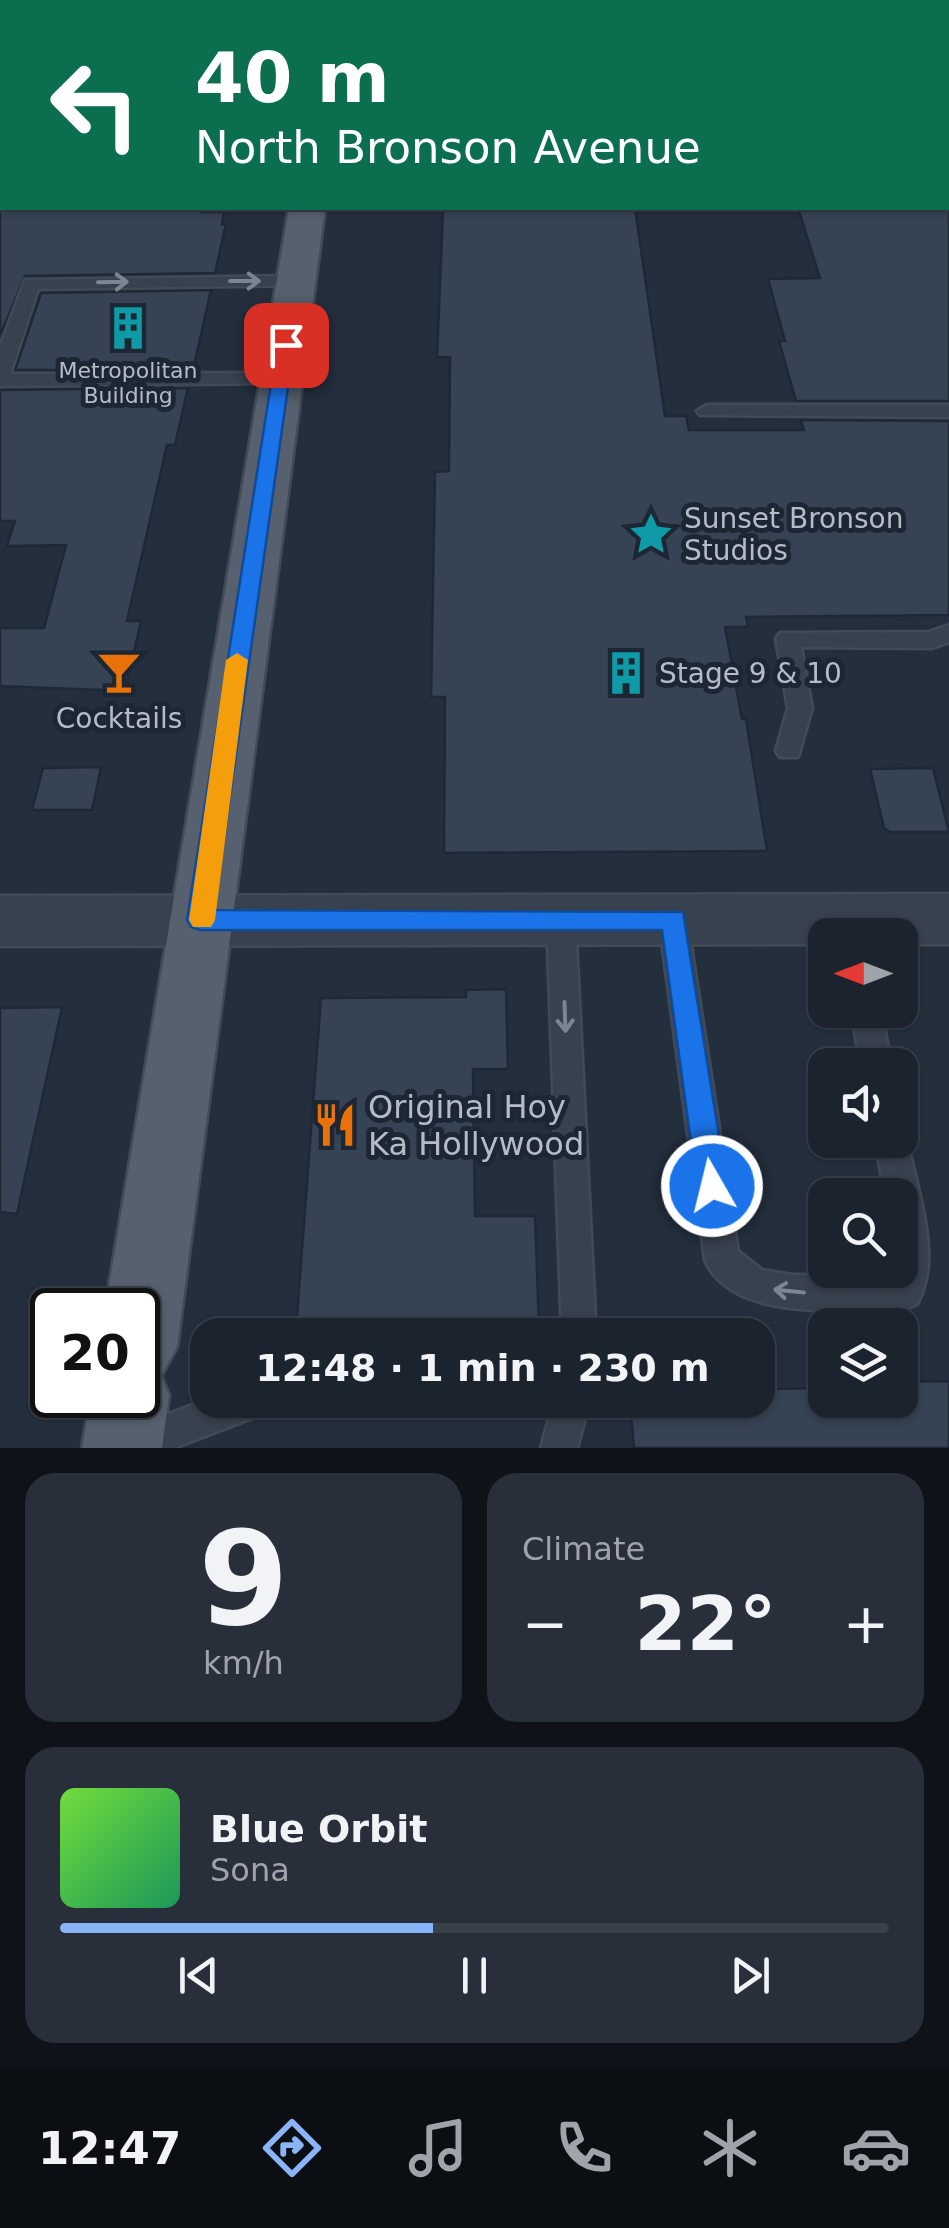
<!DOCTYPE html>
<html lang="en">
<head>
<meta charset="utf-8">
<style>
	body { margin:0; font-family:"DejaVu Sans",sans-serif; background:#282f3a; color:#f1f3f6; height:100vh; display:flex; flex-direction:column; font-size:38px; white-space:nowrap }
	* { box-sizing:border-box; margin:0 }
	p { font-size:32px; color:#a0a4aa }
	.icon { flex:none; width:55px; height:55px; fill:none; stroke:currentColor; stroke-width:2; stroke-linecap:round; stroke-linejoin:round }
	.map { position:relative; height:1448px; overflow:hidden }
	.sheet { display:flex; flex-direction:column; gap:25px; padding:25px; background:#0f1319; flex:1 }
	.sheet>* { flex:none }
	.banner { position:absolute; left:0px; top:0px; width:950px; height:210px; box-shadow:0 2px 8px #0004,0 0 0 2px #39404a; background:#0b6e4f; color:#fff; overflow:hidden }
	.needle { width:65px; rotate:270deg }
	.controls { position:absolute; left:808px; top:918px; display:grid; gap:20px }
	.controls a { display:grid; place-items:center; width:110px; height:110px; border-radius:20px; background:#1b232e; box-shadow:0 2px 8px #0004,0 0 0 2px #39404a; font-size:50px }
	.speed { position:absolute; left:30px; top:1288px; display:flex; gap:20px; font-size:50px; font-weight:700; text-align:center }
	.speed>* { display:grid; place-content:center; width:130px; height:130px; border-radius:50%; background:#1b232e; box-shadow:0 2px 8px #0004,0 0 0 2px #39404a; line-height:1 }
	.speed .limit { border:5px solid #111; border-radius:15px; background:#fff; color:#111 }
	.pin { position:absolute; display:grid; place-items:center; width:85px; height:85px; color:#fff; margin:-42px; border-radius:20px; box-shadow:0 5px 15px #0006 }
	.me { position:absolute; width:110px; margin:-55px; rotate:352deg; stroke-linejoin:round; filter:drop-shadow(0 0 8px #0008) }
	.turn { display:flex; align-items:center; gap:35px; height:210px; padding:0 30px; font-size:45px }
	.turn .icon { width:130px; height:130px; stroke-width:2.5 }
	.turn b { display:block; font-size:70px; line-height:85px }
	.big { font-size:75px; font-weight:700; line-height:1.1 }
	.sheet .tile { flex:1; display:flex; flex-direction:column; justify-content:center; gap:15px; min-width:0; padding:0 35px; border-radius:30px; background:#282f3a }
	.sheet .dial { align-items:center; gap:0 }
	.dial b { font-size:130px; line-height:1 }
	.song { display:flex; align-items:center; gap:30px }
	.cover { width:120px; height:120px; border-radius:15px; background:linear-gradient(135deg,hsl(100 70% 55%),hsl(150 70% 35%)) }
	.played { height:10px; border-radius:5px; background:linear-gradient(90deg,#8ab4f8 45%,#39404a 45%) }
	.keys { display:flex; justify-content:space-around; direction:ltr }
	.heat { display:flex; justify-content:space-between; align-items:center; font-size:55px; direction:ltr }
	.sheet .tiles { flex:1; display:grid; gap:25px; grid-template-columns:1fr 1fr }
	.tile:last-child { grid-column:span 2 }
	.trip { position:absolute; left:190px; top:1318px; width:585px; height:100px; border-radius:30px; background:#1b232e; box-shadow:0 2px 8px #0004,0 0 0 2px #39404a; font-weight:700; line-height:100px; text-align:center }
	.dock { display:flex; height:160px; justify-content:space-around; align-items:center; background:#0b0e12; color:#a0a4aa }
	.dock .icon { width:70px; height:70px }
	.dock .active { color:#8ab4f8 }
	.dock b { font-size:45px; color:#f1f3f6 }
	.map>svg:first-child { display:block }
</style>
</head>
<body>
<div class="map">
<svg width="949" height="1448" viewBox="0 0 949 1448">
	<rect width="100%" height="100%" fill="#242f3e"/>
	<g fill="#364354" stroke="#1f2835" stroke-width="2.5">
		<path d="M443,208H635L665,416H686L689,430H804L801,420L949,421V615L746,617L748,627H725L742,719H746L767,851L444,853L445,697H431L435,472L449,471L450,357H437Z"/>
		<path d="M798,208H949V401H796L779,341H785L768,279L820,278Z"/>
		<path d="M203,209L202,212H224L222,224H226L215,273L25,276L0,336V210Z"/>
		<path d="M211,290L193,370H15L41,293Z"/>
		<path d="M188,388L175,445H167L127,621H141L125,691L0,686V628H44L66,545L7,546L15,521H0V390Z"/>
		<path d="M101,767L92,810H32L43,768Z"/>
		<path d="M933,768L949,832H890L884,828L870,769Z"/>
		<path d="M506,989L508,1069H473L475,1216H535L539,1327L296,1329L321,998L466,997V990Z"/>
		<path d="M62,1007L17,1214L0,1212V1008Z"/>
		<path d="M949,1381V1448H634L630,1400H758V1389L825,1388V1400H900V1382Z"/>
	</g>
	<g fill="none" stroke-linecap="round" stroke-linejoin="round">
		<g stroke="#414a57" stroke-width="5">
			<g id="service">
				<path d="M296,276L305,281L302,285L38,289L10,374L279,373L289,379L286,383L0,386V347L25,280Z"/>
				<path d="M707,405H949V417L700,415L697,411Z"/>
				<path d="M949,625V642L932,648L801,647L812,708L798,757H780L776,751L788,708L776,639L780,633L929,632Z"/>
				<path d="M561,909L571,912L575,920L596,1335H562L547,920L551,912Z"/>
				<path d="M673,909L683,912L687,920L738,1251L762,1270L792,1275H896V1270H900V1195H885L875,1140H900V1129L907,1140C917,1191 943,1257 917,1304L905,1309C848,1309 733,1324 705,1260L659,920L663,912Z"/>
				<path d="M859,1010H889L885,1032L891,1065H861L855,1032Z"/>
				<path d="M208,1399L270,1400L265,1413L174,1448H108L113,1435Z"/>
				<path d="M554,1400H590L577,1448H541Z"/>
			</g>
		</g>
		<g stroke="#414a57" stroke-width="5">
			<g id="tertiary">
				<path d="M949,159V181H948V160Z"/>
				<path d="M949,894V944H900V935H825V944L0,946V896Z"/>
			</g>
		</g>
		<g stroke="#414a57" stroke-width="5">
			<path id="secondary" d="M0,160L2,161V182H0Z"/>
		</g>
		<g stroke="#414a57" stroke-width="5">
			<g id="primary">
				<path d="M322,0H352V2H323Z"/>
				<path d="M289,208H325L177,1347L161,1376L169,1395L162,1448H82L91,1395H138V1310H105Z"/>
			</g>
		</g>
		<g stroke="#434c59" stroke-width="5">
			<rect id="motorway" x="0" y="36" width="2" height="18"/>
		</g>
		<use href="#service" fill="#38414e" fill-rule="evenodd"/>
		<use href="#tertiary" fill="#38414e" fill-rule="evenodd"/>
		<use href="#secondary" fill="#465061" fill-rule="evenodd"/>
		<use href="#primary" fill="#56606e" fill-rule="evenodd"/>
		<use href="#motorway" fill="#746855" fill-rule="evenodd"/>
	</g>
	<defs><path id="oneway-shaft" d="M-6 0H5M1.5-3L5.5 0L1.5 3" fill="none" stroke-width="1.6" stroke-linecap="round" stroke-linejoin="round" transform="scale(2.5)"/></defs>
	<g stroke="#7c8592">
		<use href="#oneway-shaft" transform="translate(245 281)"/>
		<use href="#oneway-shaft" transform="translate(113 282) rotate(-1)"/>
		<use href="#oneway-shaft" transform="translate(565 1017) rotate(88)"/>
		<use href="#oneway-shaft" transform="translate(789 1291) rotate(-174)"/>
	</g>
	<path fill="#1a73e8" stroke="#114b97" stroke-width="2.5" d="M286,340L294,345L214,910L683,912L727,1186L722,1195L712,1199L701,1195L697,1186L662,930H200L191,927L187,920L277,345Z"/>
	<path fill="#f59e0b" d="M237,653L248,660L215,920L211,927H193L189,920L226,660Z"/>
	<defs>
		<g id="building-bare" transform="scale(3.45)"><path d="M-4-6H4V6H1V3H-1V6H-4ZM-2.5-4.3h1.7v1.8h-1.7ZM.8-4.3h1.7v1.8H.8ZM-2.5-1h1.7V.8h-1.7ZM.8-1h1.7V.8H.8Z" fill="#0f9aa8" stroke="#1d2633" stroke-width="2.5" paint-order="stroke"/></g>
		<g id="sight-bare" transform="scale(3.45)"><path d="M0-6L1.8-2.2L6-1.7L2.9 1.2L3.7 5.4L0 3.3L-3.7 5.4L-2.9 1.2L-6-1.7L-1.8-2.2Z" fill="#0f9aa8" stroke="#1d2633" stroke-width="2.5" paint-order="stroke"/></g>
		<g id="bar-bare" transform="scale(3.45)"><path d="M-6-5H6L.8 .8V4.5H3.5V6h-7V4.5H-.8V.8Z" fill="#e8710a" stroke="#1d2633" stroke-width="2.5" paint-order="stroke"/></g>
		<g id="restaurant-bare" transform="scale(3.45)"><path d="M-5-6h1v4h1v-4h1v4h1v-4h1v5L-1.5 .5V6h-2V.5L-5-1ZM5-6V6H3V1.5H1.5Q1.5-4 5-6Z" fill="#e8710a" stroke="#1d2633" stroke-width="2.5" paint-order="stroke"/></g>
	</defs>
	<g fill-rule="evenodd">
		<use href="#building-bare" x="128" y="328"/>
		<use href="#sight-bare" x="651" y="534"/>
		<use href="#bar-bare" x="119" y="672"/>
		<use href="#building-bare" x="626" y="673"/>
		<use href="#restaurant-bare" x="335" y="1125"/>
	</g>
	<g text-anchor="middle" dominant-baseline="central" stroke-width="10" stroke-linejoin="round" paint-order="stroke">
		<g font-size="22" fill="#b4bcc9" stroke="#1d2633">
			<text x="128" y="370">Metropolitan<tspan x="128" dy="25">Building</tspan></text>
		</g>
		<g font-size="28" fill="#b4bcc9" stroke="#1d2633" text-anchor="start">
			<text x="684" y="518">Sunset Bronson<tspan x="684" dy="32">Studios</tspan></text>
			<text x="659" y="673">Stage 9 &amp; 10</text>
			<text x="119" y="718" text-anchor="middle">Cocktails</text>
		</g>
		<g font-size="32" fill="#b4bcc9" stroke="#1d2633" text-anchor="start">
			<text x="368" y="1107">Original Hoy<tspan x="368" dy="37">Ka Hollywood</tspan></text>
		</g>
	</g>
</svg>
<div class="controls">
<a><svg class="needle" viewBox="-14 -14 28 28"><path d="M0-13l5 13h-10z" fill="#e53935"/><path d="M0 13l5-13h-10z" fill="#a0a4aa"/></svg></a>
<a><svg class="icon" aria-label="sound" viewBox="0 0 24 24"><path d="M4 9h4l5-4v14l-5-4H4zM17 9q2 3 0 6"/></svg></a>
<a><svg class="icon" aria-label="search" viewBox="0 0 24 24"><circle cx="10" cy="10" r="6"/><path d="M15 15l6 6"/></svg></a>
<a><svg class="icon" aria-label="layers" viewBox="0 0 24 24"><path d="M12 4l9 5-9 5-9-5zM3 14l9 5 9-5"/></svg></a>
</div>
<div class="speed"><div class="limit">20</div></div>
<div class="pin" style="left:286px;top:345px;background:#d93025"><svg class="icon" aria-label="arrive" viewBox="0 0 24 24"><path d="M6 21V4h12l-3 4 3 4H6"/></svg></div>
<svg class="me" style="left:712px;top:1186px" viewBox="-20 -20 40 40"><circle r="17" fill="#1a73e8" stroke="#fff" stroke-width="3"/><path d="M0-11L8 9 0 5-8 9z" fill="#fff"/></svg>
<div class="trip">12:48 · 1 min · 230 m</div>
<div class="banner">
<div class="turn"><svg class="icon" aria-label="left" viewBox="0 0 24 24"><path d="M17 20v-9H6M10 6l-5 5 5 5"/></svg><div><b>40 m</b>North Bronson Avenue</div></div>
</div>
</div>
<section class="sheet">
<div class="tiles">
<div class="tile dial"><b>9</b><p>km/h</p></div>
<div class="tile"><p>Climate</p>
<div class="heat"><a>−</a><b class="big">22°</b><a>+</a></div>
</div>
<div class="tile">
<div class="song"><i class="cover"></i><div><b>Blue Orbit</b><p>Sona</p></div></div>
<div class="played"></div>
<div class="keys"><svg class="icon" aria-label="previous" viewBox="0 0 24 24"><path d="M18 5L8 12l10 7zM5 5v14"/></svg><svg class="icon" aria-label="pause" viewBox="0 0 24 24"><path d="M8 5v14M16 5v14"/></svg><svg class="icon" aria-label="next" viewBox="0 0 24 24"><path d="M6 5l10 7-10 7zM19 5v14"/></svg></div>
</div>
</div>
</section>
<nav class="dock">
<b>12:47</b>
<svg class="icon active" aria-label="directions" viewBox="0 0 24 24"><path d="M12 3l9 9-9 9-9-9zM9 14v-3h6M13 9l2 2-2 2"/></svg>
<svg class="icon" aria-label="music" viewBox="0 0 24 24"><path d="M9 18V5l10-2v13"/><circle cx="6" cy="18" r="3"/><circle cx="16" cy="16" r="3"/></svg>
<svg class="icon" aria-label="phone" viewBox="0 0 24 24"><path d="M5 4h4l2 5-3 2q2 4 5 5l2-3 5 2v4C11 20 4 13 5 4z"/></svg>
<svg class="icon" aria-label="climate" viewBox="0 0 24 24"><path d="M12 3v18M4 7l16 10M4 17L20 7"/></svg>
<svg class="icon" aria-label="car" viewBox="0 0 24 24"><path d="M5 17H2v-5l4-1 3-4h7l3 4 3 1v5h-3M9 17h6M6 11h13"/><circle cx="7" cy="17" r="2"/><circle cx="17" cy="17" r="2"/></svg>
</nav>
</body>
</html>
